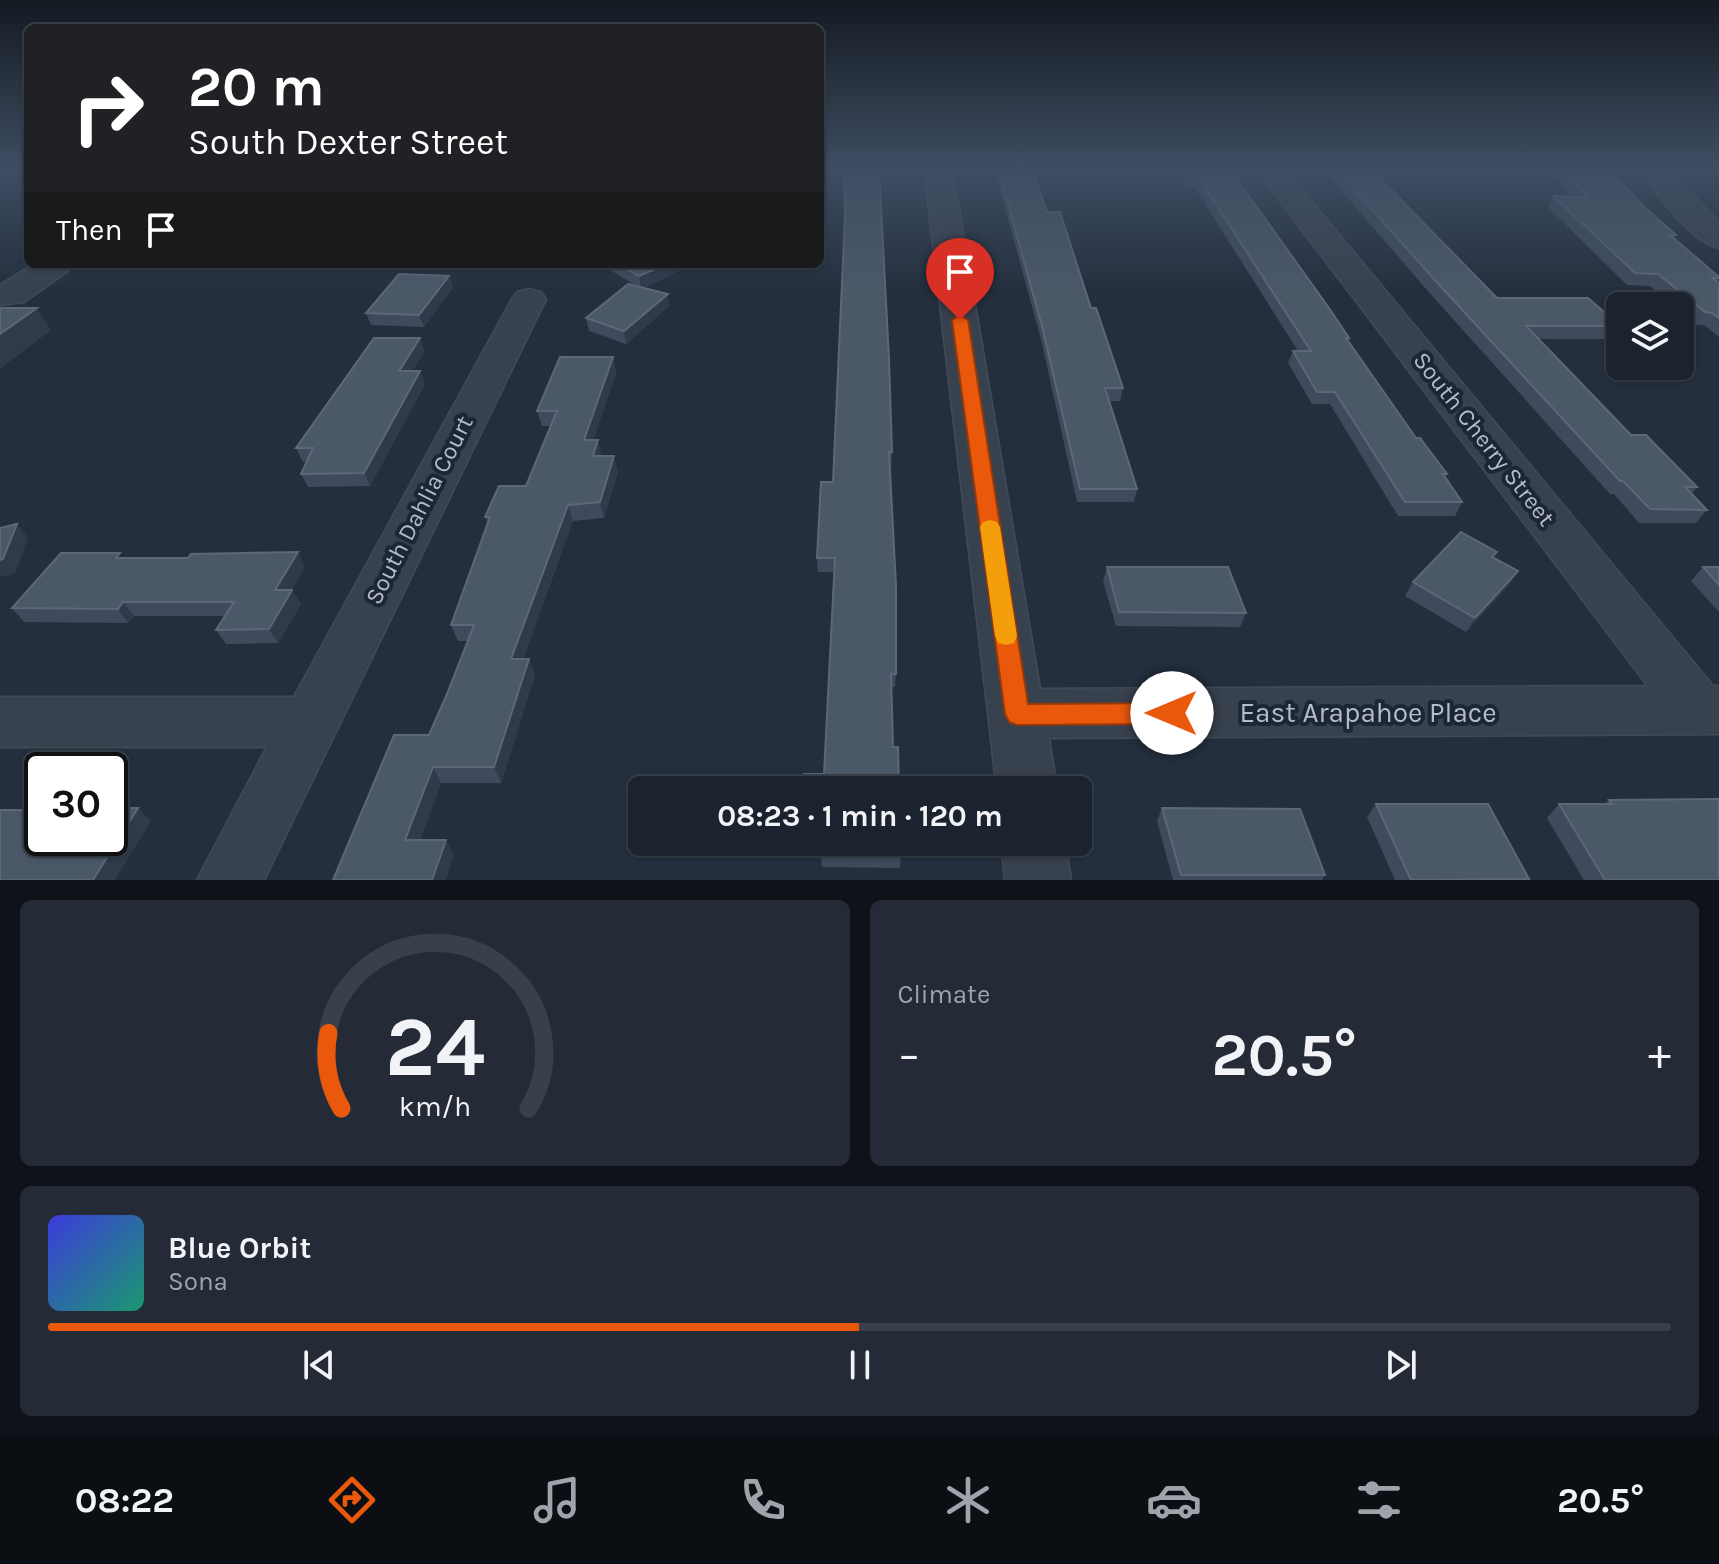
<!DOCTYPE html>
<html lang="en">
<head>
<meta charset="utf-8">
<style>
	body { margin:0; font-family:Karla,sans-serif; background:#242b36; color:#f1f3f6; height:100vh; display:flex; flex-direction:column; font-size:30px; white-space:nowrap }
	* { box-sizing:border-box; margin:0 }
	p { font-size:26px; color:#a0a4aa }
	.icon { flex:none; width:44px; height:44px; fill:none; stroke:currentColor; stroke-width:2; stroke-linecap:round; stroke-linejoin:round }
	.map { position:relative; height:880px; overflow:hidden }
	.drawer { display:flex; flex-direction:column; gap:20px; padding:20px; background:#0f1319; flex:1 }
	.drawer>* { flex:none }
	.guide { position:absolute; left:24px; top:24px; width:800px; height:244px; border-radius:12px; box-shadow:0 2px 6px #0004,0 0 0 2px #39404a; background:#202124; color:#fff; overflow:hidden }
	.fabs { position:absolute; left:1606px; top:292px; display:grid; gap:16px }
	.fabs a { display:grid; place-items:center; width:88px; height:88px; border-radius:12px; background:#1b232e; box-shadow:0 2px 6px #0004,0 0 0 2px #39404a; font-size:40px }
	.speed { position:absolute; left:24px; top:752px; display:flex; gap:16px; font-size:40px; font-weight:700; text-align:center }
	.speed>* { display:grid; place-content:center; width:104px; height:104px; border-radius:50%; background:#1b232e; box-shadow:0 2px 6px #0004,0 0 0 2px #39404a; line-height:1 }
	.speed .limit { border:4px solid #111; border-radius:12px; background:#fff; color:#111 }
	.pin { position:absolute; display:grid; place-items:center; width:68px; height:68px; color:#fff; margin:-82px -34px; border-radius:50% 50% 50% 0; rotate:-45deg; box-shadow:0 0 8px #0007 }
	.pin .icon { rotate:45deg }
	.me { position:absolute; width:88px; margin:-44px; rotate:270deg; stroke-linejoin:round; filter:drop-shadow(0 0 6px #0008) }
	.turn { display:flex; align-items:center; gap:28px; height:168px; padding:0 32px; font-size:36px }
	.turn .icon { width:104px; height:104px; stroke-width:2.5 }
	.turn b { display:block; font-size:56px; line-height:68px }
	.then { display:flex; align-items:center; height:76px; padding:0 32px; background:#0003; gap:16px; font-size:30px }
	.big { font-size:60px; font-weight:700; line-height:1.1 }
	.drawer .widget { flex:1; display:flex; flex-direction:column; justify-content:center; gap:12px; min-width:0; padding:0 28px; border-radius:12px; background:#242b36 }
	.drawer .dial { align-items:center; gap:0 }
	.dial svg { height:208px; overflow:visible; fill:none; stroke:#39404a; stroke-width:7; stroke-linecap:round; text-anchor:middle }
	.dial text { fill:#f1f3f6; stroke:none }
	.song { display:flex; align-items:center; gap:24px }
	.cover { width:96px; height:96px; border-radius:12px; background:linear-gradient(135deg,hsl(240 70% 55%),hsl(160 70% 35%)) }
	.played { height:8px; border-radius:4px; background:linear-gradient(90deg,#ea580c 50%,#39404a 50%) }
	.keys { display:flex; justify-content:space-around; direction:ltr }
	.heat { display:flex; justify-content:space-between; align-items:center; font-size:44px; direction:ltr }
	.drawer .tiles { flex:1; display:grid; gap:20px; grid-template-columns:1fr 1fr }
	.widget:last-child { grid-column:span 2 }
	.trip { position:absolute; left:628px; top:776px; width:464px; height:80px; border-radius:12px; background:#1b232e; box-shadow:0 2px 6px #0004,0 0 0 2px #39404a; font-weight:700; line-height:80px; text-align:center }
	.tabs { display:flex; height:128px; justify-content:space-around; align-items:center; background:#0b0e12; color:#a0a4aa }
	.tabs .icon { width:56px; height:56px }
	.tabs .active { color:#ea580c }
	.tabs b { font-size:36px; color:#f1f3f6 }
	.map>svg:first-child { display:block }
</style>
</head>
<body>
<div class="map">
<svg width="1719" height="880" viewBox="0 0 1719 880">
	<rect width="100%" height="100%" fill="#242f3e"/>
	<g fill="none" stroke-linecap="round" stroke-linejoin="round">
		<g stroke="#414a57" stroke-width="3">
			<g id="minor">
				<path d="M924,168H952L1040,689L1648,686L1255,168H1284L1713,686H1719V734L1049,738L1057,790H997Z"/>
				<path d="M1638,168H1667L1719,222V248C1691,242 1655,192 1638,168Z"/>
				<path d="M34,264H72L68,271L24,302L0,305V285Z"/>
				<path d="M529,289L541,292L546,299L264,880H197L267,747H0V697H294L512,299L517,292Z"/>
				<path d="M1001,842H1065L1071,880H1005Z"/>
			</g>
		</g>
		<use href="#minor" fill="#38414e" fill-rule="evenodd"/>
	</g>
	<g fill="#3f4b5c">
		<path d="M994,168H1032L1047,212L1091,308L1123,388L1120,401H1110L1137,489L1134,502H1077L1041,339Z"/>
		<path d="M1175,168H1229L1349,338L1348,341L1416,438L1447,474L1445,478L1462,502L1455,516H1398L1330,404H1312L1288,363L1293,351H1298L1195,188H1186Z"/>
		<path d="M1329,168H1370L1497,298L1620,326L1613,339H1539L1631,435L1697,487L1692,494L1707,510L1696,523H1639L1614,494H1610L1427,290L1327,174Z"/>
		<path d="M1548,168H1609L1642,205L1676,235L1674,238L1719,277L1718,282L1719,283V337L1704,325H1696L1680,311V306H1674L1650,286L1627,285L1548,207L1553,196L1572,197Z"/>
		<path d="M1713,168H1719V177Z"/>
		<path d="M845,219L892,452L891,466H890L896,674L895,687H891L824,774L834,572H818L817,558L833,482Z"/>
		<path d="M600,264H680L681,270L644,288L669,306L626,344L589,331L586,318L637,286Z"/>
		<path d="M449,276L453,288L424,327L371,325L366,313Z"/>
		<path d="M425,351L412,371H420L425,384L370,486L308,487L301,474L306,462H303L296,448Z"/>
		<path d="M613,357L616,373L593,440L602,456L618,472L604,518L573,521L523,659H529L535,675L501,783H441L420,840L454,855L333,880L429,735L447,694L468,641H458L451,625L488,524L485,517L526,486L550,426H542L537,411Z"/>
		<path d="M1497,552L1493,557L1518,571L1509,585L1466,632L1405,596L1413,582Z"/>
		<path d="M124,558L305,566L291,590L301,604L278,643L226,644L216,630L225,616H134L128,623L24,622L12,608Z"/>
		<path d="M1107,567L1246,613L1240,627L1116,626L1103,581Z"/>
		<path d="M1703,567H1719V612L1691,581Z"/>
		<path d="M1609,800L1719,880H1584L1547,818L1559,804H1605Z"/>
		<path d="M1376,804L1529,879L1395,880L1367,817Z"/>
		<path d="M1162,808L1325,875L1322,880H1173L1157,821Z"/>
		<path d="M821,854L901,855L900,868L822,867Z"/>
	</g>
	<g fill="#2f3b4b">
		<path d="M667,264H680L681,270L641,289L639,276Z"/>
		<path d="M449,276L453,288L424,327L419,315Z"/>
		<path d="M668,294L669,306L626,344L624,331Z"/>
		<path d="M37,308L51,330L0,369V334Z"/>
		<path d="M420,338L425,351L404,384L399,371Z"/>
		<path d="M613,357L616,373L588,456L584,440Z"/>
		<path d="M420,371L425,384L370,486L364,473Z"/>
		<path d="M598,440L602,456H593Z"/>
		<path d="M614,456L618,472L604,518L600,502Z"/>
		<path d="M568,505L573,521L517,675L511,659Z"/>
		<path d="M17,524L28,538L15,573L0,577V560Z"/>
		<path d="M298,552L305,566L283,604L275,590Z"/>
		<path d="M1518,571L1509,585L1466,632L1475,618Z"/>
		<path d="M292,590L301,604L278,643L269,629Z"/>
		<path d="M123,602L134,616L128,623L118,609Z"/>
		<path d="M529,659L535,675L501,783L494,767Z"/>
		<path d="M433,767L441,783L414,855L405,840Z"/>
		<path d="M138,808L151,821L115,880H93Z"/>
		<path d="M446,840L454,855L446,880H432Z"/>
	</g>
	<g fill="#4b5868" stroke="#5c6777" stroke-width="2">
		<path d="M844,168H879L889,359L892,452H889L896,586V674H891L893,747H898L899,790H803L804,774H824L835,558H817L821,482H833L845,216Z"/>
		<path d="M998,168H1032L1047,212H1060L1091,308H1096L1123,388H1105L1137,489H1080L1042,326Z"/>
		<path d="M1183,168H1229L1329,308L1349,338H1346L1416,438H1420L1447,474H1443L1462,502H1405L1335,392H1317L1293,351H1311L1198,177H1188Z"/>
		<path d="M1335,168H1370L1497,298H1588L1620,326H1526L1631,435H1646L1697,487H1685L1707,510L1650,509L1623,481H1620L1432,277Z"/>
		<path d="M1562,168H1609L1642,205L1676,235H1670L1719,277V278H1712L1719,283V318L1712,313L1705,312L1658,274L1635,273L1553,196L1588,198Z"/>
		<path d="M618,264H667L639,276Z"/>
		<path d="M399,274L449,276L419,315L366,313Z"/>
		<path d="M628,284L668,294L624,331L586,318Z"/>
		<path d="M0,308H37L0,334Z"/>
		<path d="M374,338H420L399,371H420L364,473L301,474L313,448H296Z"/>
		<path d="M560,357H613L584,440H598L593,456H614L600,502L568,505L511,659H529L494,767H433L405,840H446L432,880H333L394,735H429L447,694L474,625H451L490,517H485L499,486H526L557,411H537Z"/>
		<path d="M17,524L3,559L0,560V528Z"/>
		<path d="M1461,532L1497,552L1492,557L1518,571L1475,618L1413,582Z"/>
		<path d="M298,552L275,590H292L269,629L216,630L234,602H123L118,609L12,608L61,553H120L116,558H188L191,554Z"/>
		<path d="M1107,567H1228L1246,613L1119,612Z"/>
		<path d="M1703,567H1719V585Z"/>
		<path d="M1719,799V880H1605L1559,804H1612L1609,800Z"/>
		<path d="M1376,804H1488L1529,879L1411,880Z"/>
		<path d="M110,808H138L93,880H0V810H42V838H110Z"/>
		<path d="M1162,808L1300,809L1325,875H1181Z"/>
		<path d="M822,842H900L901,855L821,854Z"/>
	</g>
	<linearGradient id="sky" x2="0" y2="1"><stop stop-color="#141a22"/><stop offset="0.58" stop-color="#3f4d63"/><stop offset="1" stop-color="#3f4d63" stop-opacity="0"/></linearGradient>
	<rect width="1719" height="291" fill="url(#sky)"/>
	<path fill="#ea580c" stroke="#983908" stroke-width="2" d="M960,315L968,320L1028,704L1172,703L1181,706L1185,713L1181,721L1172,724L1017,725L1009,722L1005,714L952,320Z"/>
	<path fill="#f59e0b" d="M990,520L997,522L1000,527L1017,636L1014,643L1006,645L998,643L995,636L980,527L983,522Z"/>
	<g text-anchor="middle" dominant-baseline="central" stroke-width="8" stroke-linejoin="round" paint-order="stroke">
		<g font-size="24" fill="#b4bcc9" stroke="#1d2633">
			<text transform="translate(1484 439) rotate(52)">South Cherry Street</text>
			<text transform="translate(419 510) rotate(-63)">South Dahlia Court</text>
		</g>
		<g font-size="28" fill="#b4bcc9" stroke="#1d2633">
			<text x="1368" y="712">East Arapahoe Place</text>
		</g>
	</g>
</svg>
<div class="fabs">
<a><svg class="icon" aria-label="layers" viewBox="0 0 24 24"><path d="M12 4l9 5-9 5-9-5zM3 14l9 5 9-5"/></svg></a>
</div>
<div class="speed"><div class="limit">30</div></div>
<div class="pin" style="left:960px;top:320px;background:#d93025"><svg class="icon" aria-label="arrive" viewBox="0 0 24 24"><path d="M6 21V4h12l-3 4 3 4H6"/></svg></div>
<svg class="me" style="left:1172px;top:713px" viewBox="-20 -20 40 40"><circle r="19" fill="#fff"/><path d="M0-13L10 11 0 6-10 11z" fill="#ea580c"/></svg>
<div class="trip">08:23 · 1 min · 120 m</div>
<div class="guide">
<div class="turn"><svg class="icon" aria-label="right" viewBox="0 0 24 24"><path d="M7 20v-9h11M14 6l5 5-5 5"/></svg><div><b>20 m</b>South Dexter Street</div></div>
<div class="then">Then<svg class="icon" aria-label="arrive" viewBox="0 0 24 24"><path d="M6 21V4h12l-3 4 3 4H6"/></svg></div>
</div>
</div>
<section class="drawer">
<div class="tiles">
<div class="widget dial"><svg viewBox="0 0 100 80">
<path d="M14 69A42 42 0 1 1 86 69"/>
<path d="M14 69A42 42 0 0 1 9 40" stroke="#ea580c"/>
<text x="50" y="56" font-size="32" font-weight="700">24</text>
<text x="50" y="72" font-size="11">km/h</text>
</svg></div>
<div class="widget"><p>Climate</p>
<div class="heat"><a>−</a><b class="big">20.5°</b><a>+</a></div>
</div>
<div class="widget">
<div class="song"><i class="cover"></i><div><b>Blue Orbit</b><p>Sona</p></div></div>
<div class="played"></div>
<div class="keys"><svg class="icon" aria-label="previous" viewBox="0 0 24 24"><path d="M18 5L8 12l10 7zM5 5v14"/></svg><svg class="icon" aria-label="pause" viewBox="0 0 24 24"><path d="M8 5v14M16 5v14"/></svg><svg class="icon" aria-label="next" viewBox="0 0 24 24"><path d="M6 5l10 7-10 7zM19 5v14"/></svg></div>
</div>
</div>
</section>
<nav class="tabs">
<b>08:22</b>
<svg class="icon active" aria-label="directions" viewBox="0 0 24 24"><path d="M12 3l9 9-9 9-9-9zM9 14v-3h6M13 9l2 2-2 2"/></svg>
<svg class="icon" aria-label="music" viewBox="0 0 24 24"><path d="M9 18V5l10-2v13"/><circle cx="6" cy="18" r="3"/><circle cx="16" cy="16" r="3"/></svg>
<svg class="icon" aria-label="phone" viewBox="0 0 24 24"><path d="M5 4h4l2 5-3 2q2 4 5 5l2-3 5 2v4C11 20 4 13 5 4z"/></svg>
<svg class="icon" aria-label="climate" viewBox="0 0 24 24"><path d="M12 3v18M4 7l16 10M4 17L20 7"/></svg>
<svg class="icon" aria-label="car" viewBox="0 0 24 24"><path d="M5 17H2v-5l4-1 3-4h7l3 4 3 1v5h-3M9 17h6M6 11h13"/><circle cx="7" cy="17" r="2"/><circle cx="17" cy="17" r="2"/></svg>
<svg class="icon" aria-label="filters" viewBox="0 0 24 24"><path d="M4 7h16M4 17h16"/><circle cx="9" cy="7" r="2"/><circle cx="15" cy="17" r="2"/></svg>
<b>20.5°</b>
</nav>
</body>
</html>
